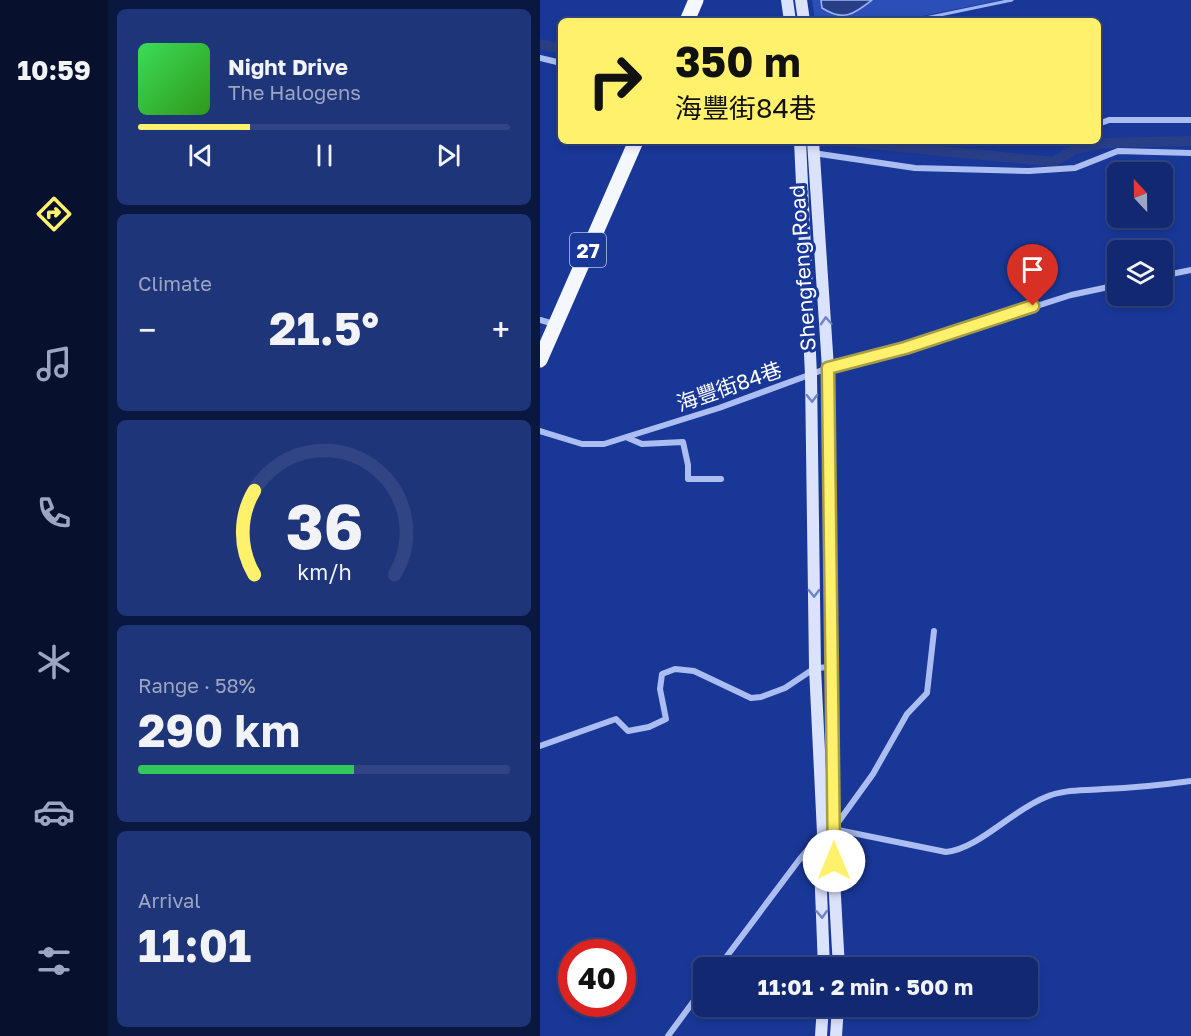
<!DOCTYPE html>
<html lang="en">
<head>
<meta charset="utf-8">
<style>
	body { margin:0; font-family:"Golos Text","Noto Sans TC",sans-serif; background:#1f3579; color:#f1f3f6; height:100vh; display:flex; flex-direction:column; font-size:22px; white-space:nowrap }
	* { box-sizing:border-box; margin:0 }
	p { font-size:20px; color:#9ca6c3 }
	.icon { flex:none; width:33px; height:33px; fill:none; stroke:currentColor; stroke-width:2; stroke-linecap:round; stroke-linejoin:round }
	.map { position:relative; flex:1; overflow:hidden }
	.side { display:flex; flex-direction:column; gap:9px; padding:9px; background:#0a173e; width:432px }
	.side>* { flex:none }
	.top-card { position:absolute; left:18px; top:18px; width:543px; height:126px; border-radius:9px; box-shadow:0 3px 9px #0003,0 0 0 2px #314584; background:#fff16b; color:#111; overflow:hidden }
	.needle { width:39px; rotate:338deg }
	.controls { position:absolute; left:567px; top:162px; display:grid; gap:12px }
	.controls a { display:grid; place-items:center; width:66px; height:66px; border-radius:9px; background:#122971; box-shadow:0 3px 9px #0003,0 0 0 2px #314584; font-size:30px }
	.speed { position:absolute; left:18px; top:939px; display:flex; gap:12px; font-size:30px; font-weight:700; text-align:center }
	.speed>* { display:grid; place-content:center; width:78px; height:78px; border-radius:50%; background:#122971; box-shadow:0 3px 9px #0003,0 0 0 2px #314584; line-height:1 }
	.speed .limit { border:9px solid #d22; background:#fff; color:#111 }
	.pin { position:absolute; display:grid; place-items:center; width:51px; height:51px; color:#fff; margin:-62px -26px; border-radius:50% 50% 50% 0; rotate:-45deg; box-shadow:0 0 6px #0007 }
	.pin .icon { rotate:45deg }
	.me { position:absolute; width:66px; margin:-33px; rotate:0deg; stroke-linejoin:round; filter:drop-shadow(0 0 4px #0008) }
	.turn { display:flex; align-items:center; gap:21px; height:126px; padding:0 18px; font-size:27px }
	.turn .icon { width:78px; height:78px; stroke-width:2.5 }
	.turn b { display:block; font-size:42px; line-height:51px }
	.big { font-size:45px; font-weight:700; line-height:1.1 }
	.side .card { flex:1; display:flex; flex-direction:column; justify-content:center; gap:9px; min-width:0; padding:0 21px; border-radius:9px; background:#1f3579 }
	.side .dial { align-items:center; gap:0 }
	.dial svg { height:156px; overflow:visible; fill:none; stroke:#314584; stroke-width:7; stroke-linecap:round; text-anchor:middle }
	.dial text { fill:#f1f3f6; stroke:none }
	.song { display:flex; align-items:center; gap:18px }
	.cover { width:72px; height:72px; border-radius:9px; background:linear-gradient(135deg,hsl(130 70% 55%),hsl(110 70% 35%)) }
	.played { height:6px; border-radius:3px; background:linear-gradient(90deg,#fff16b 30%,#314584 30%) }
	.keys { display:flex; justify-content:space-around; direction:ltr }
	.heat { display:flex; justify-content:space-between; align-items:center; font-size:33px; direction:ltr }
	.charge { height:9px; border-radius:4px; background:linear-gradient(90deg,#34c759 58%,#314584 0) }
	.trip { position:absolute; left:153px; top:957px; width:345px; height:60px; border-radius:9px; background:#122971; box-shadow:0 3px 9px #0003,0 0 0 2px #314584; font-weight:700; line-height:60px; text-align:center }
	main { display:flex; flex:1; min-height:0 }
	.tabs { display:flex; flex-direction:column; width:108px; justify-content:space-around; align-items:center; background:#07102d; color:#9ca6c3 }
	.tabs .icon { width:42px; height:42px }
	.tabs .active { color:#fff16b }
	.tabs b { font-size:27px; color:#f1f3f6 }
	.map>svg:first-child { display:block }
</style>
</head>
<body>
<main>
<nav class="tabs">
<b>10:59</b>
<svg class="icon active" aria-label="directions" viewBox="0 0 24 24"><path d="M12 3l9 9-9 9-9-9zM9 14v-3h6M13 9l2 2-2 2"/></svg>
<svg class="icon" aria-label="music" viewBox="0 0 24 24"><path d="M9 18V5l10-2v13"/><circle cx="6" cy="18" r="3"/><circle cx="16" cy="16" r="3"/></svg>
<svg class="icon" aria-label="phone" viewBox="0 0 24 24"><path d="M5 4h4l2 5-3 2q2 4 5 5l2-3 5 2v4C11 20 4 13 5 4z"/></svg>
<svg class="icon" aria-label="climate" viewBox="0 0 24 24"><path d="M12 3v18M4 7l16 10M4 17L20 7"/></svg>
<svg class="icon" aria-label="car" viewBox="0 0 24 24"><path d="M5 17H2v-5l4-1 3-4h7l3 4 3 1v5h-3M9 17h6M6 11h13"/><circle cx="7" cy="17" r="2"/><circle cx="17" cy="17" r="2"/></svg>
<svg class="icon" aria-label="filters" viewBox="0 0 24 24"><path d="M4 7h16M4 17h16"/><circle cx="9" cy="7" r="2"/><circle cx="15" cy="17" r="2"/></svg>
</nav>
<section class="side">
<div class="card">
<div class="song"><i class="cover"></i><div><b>Night Drive</b><p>The Halogens</p></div></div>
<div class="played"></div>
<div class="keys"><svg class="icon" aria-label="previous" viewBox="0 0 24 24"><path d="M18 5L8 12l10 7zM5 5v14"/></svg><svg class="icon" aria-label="pause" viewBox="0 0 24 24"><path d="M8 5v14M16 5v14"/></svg><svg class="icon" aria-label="next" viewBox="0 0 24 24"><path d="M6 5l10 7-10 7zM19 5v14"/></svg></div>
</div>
<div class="card"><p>Climate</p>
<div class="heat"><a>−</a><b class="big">21.5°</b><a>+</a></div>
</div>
<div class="card dial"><svg viewBox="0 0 100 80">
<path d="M14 69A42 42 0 1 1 86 69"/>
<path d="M14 69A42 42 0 0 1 14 26" stroke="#fff16b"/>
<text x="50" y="56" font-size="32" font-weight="700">36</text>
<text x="50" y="72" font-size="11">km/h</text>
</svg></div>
<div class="card"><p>Range · 58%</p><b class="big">290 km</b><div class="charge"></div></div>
<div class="card"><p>Arrival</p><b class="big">11:01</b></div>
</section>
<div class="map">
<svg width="651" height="1036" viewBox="0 0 651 1036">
	<rect width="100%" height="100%" fill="#183797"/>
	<path fill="#2b4fb6" d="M272,0H461L358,21H275Z"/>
	<path fill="#283e87" stroke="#9eb5f3" stroke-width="1.5" d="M281,0H332C314,14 304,22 282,8Z"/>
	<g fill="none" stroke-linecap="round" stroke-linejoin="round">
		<path stroke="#9eb5f3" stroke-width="3" d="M371,21L472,0"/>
		<g stroke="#283e87" stroke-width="10">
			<path d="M0,44L21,49"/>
			<path d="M301,141L514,162L535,149L564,143L651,141"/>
		</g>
		<g stroke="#abbdf1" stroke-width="6">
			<path d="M0,58L21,63"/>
			<path d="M558,124L569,120H651"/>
			<path d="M273,153L375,168L489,171L535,168L578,151L651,153"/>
			<path d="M622,276L651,270"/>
			<path d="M0,320L14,324"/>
			<path d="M0,431L42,444H64L179,408L288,368L365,348L531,295L578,285"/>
			<path d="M88,438L102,444L143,442L148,465V479H181"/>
			<path d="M0,746L76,719L88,731L109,727L126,719L120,689L122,674L135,669L154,671L211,698L221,697L245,688L275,668L292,667"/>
			<path d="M294,828L333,774L367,714L387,693L394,631"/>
			<path d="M293,829L406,852C440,848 472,810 506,797C524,789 545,791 564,789C593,788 622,785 651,781"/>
			<path d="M178,968L259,860L281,834"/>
			<path d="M128,1036L164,987"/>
		</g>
		<g stroke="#dae2fc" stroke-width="12">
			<path d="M247,0L250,21"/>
			<path d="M261,0L264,21"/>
			<path d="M260,141L271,375L275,668L283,833L280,864L284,968"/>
			<path d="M273,141L288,368L293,861L299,968"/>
			<path d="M281,1036L283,1006"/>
			<path d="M296,1036L298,1006"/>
		</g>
		<g stroke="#f5f7ff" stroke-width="15">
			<path d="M147,21L156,0"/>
			<path d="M0,360L96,141"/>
		</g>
	</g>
	<defs><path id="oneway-chevron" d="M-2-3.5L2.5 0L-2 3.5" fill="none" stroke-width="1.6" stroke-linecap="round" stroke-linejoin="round" transform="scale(1.5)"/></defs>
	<g stroke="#6f84c4">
		<use href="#oneway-chevron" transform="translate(286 321) rotate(-93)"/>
		<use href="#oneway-chevron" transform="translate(272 398) rotate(89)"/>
		<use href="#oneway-chevron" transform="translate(274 593) rotate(89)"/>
		<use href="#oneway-chevron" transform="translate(282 914) rotate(88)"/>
	</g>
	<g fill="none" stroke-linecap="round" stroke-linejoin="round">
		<g stroke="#a69d46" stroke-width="15">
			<path id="route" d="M294,861L288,368L365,348L493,306"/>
		</g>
		<use href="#route" stroke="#fff16b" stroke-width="10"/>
	</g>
	<g text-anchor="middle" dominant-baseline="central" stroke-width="6" stroke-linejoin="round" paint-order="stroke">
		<rect fill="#183797" stroke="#bac3e0" stroke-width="1.5" x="30" y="233" width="36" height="34" rx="4.5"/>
		<g font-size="20" font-weight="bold" fill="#fff">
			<text x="48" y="250">27</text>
		</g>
		<g font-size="21" fill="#fff" stroke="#183797">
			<text transform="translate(262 268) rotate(-94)">Shengfeng Road</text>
			<text transform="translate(189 386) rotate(-19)">海豐街84巷</text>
		</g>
	</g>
</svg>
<div class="controls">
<a><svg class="needle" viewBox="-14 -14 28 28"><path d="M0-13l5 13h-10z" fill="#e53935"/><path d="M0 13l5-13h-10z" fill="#9ca6c3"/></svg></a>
<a><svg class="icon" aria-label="layers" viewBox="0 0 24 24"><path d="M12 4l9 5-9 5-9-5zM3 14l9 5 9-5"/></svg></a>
</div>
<div class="speed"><div class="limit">40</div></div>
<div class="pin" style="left:493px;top:306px;background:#d93025"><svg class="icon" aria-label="arrive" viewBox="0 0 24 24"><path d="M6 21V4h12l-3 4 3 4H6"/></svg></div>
<svg class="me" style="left:294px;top:861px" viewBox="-20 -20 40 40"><circle r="19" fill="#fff"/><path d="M0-13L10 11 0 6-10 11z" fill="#fff16b"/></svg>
<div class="trip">11:01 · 2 min · 500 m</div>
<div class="top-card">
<div class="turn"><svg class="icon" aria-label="right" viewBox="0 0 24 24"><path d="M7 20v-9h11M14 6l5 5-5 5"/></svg><div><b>350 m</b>海豐街84巷</div></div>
</div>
</div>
</main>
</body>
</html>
